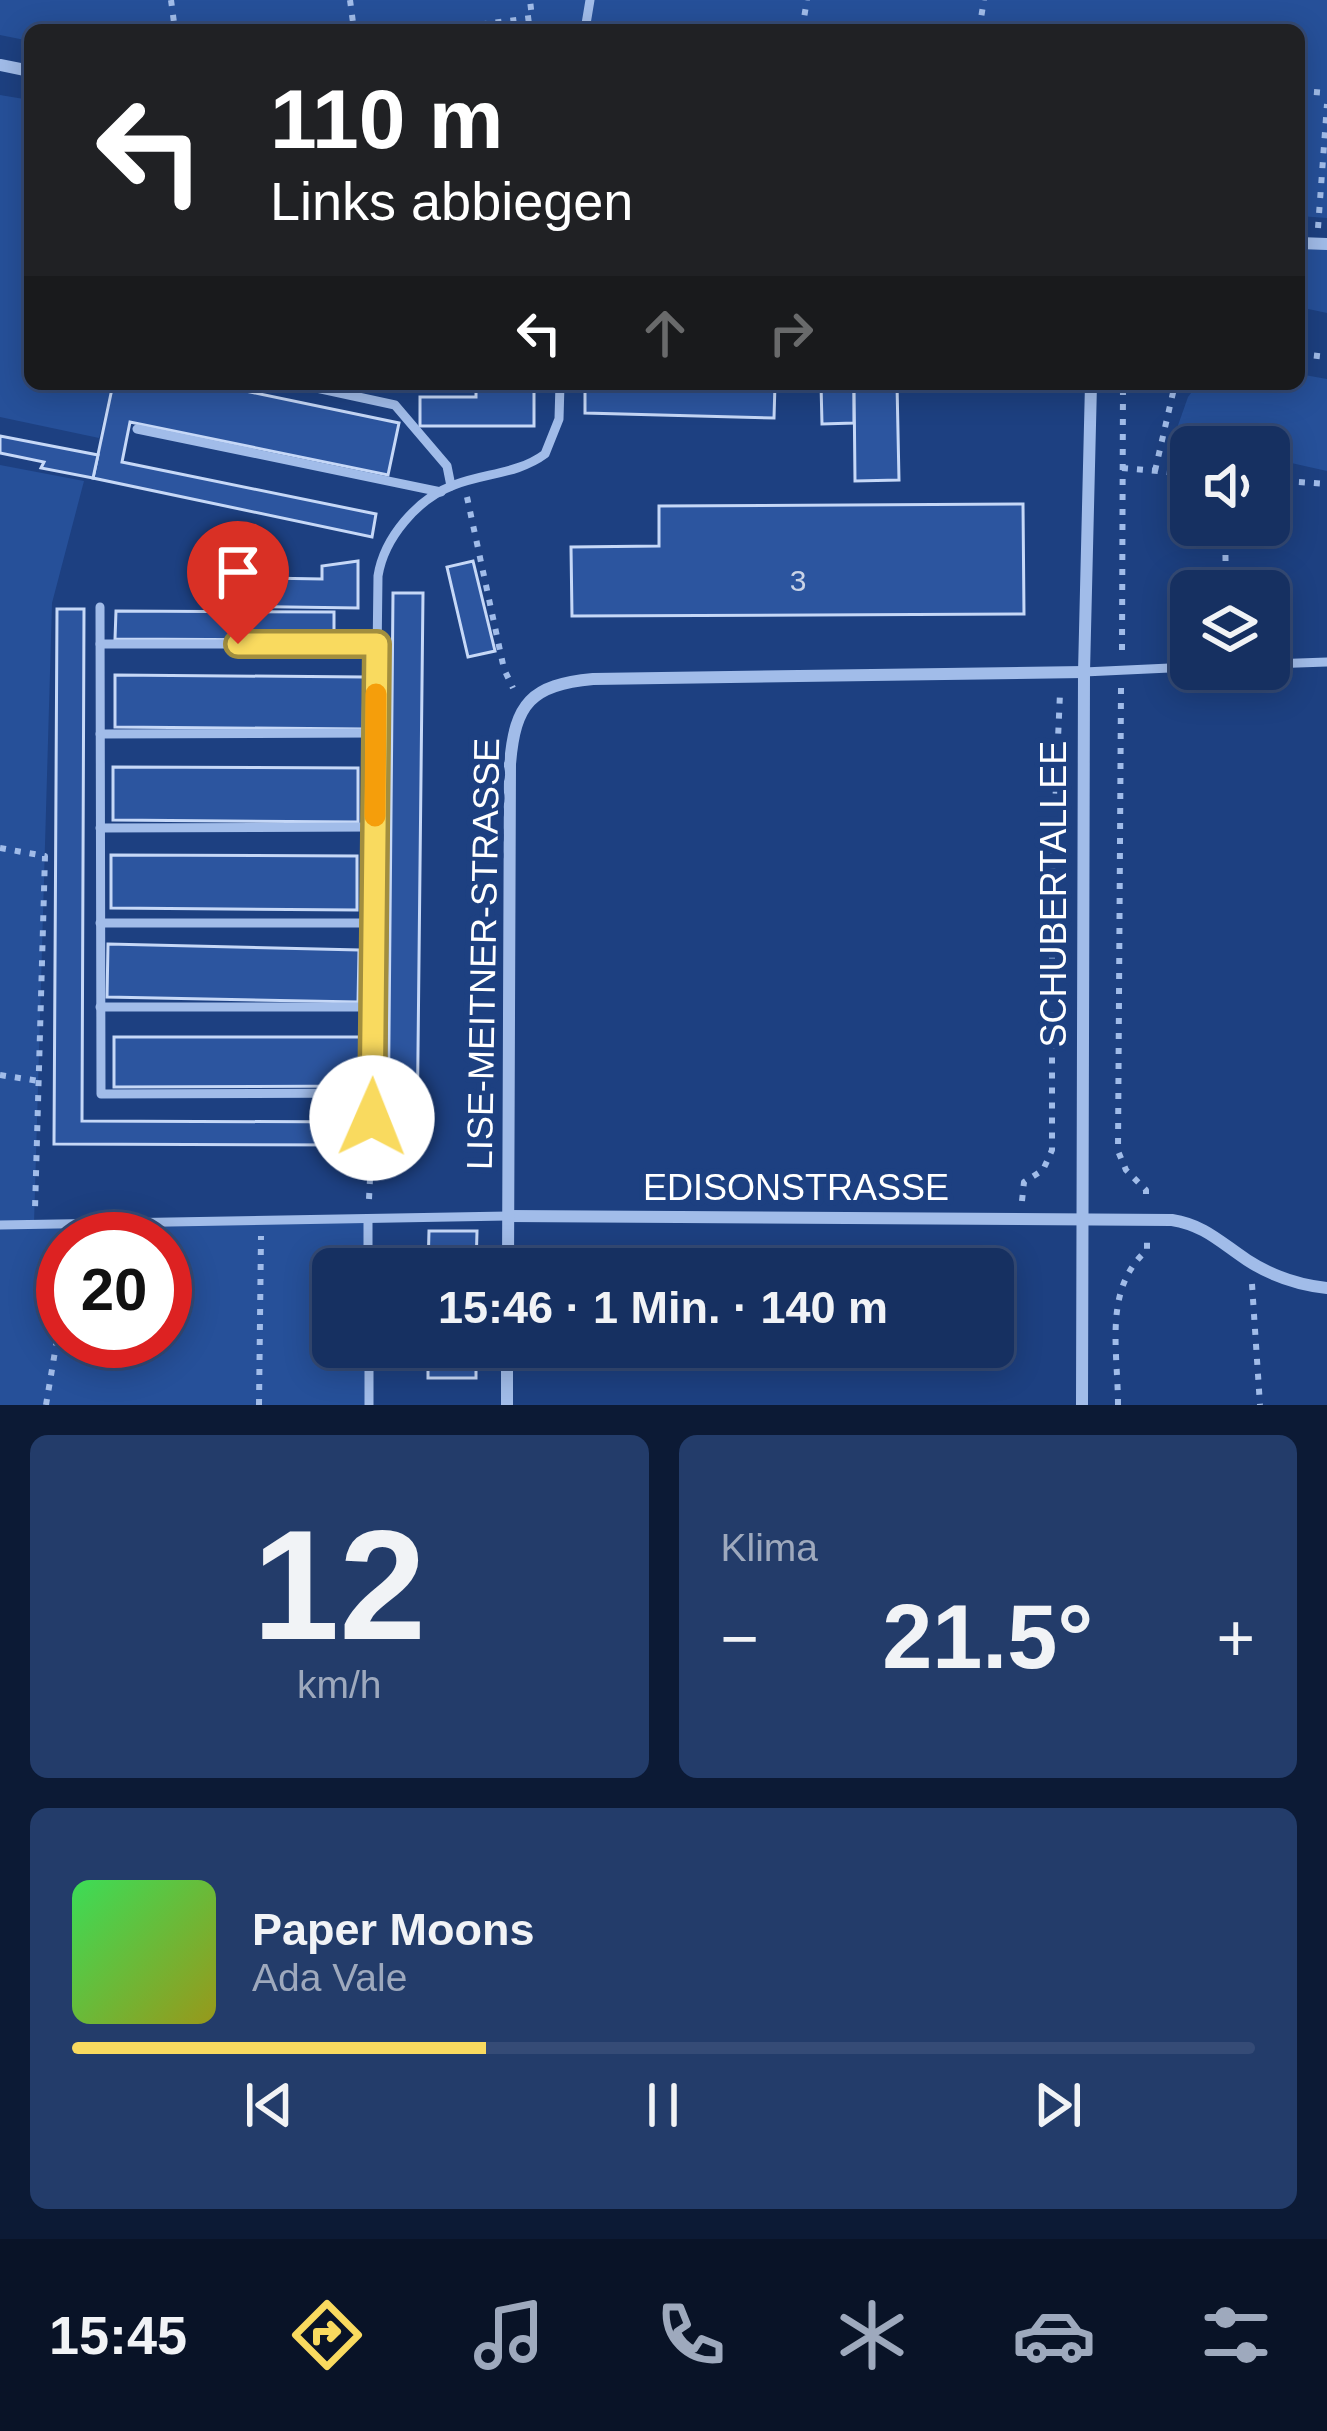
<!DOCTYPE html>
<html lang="de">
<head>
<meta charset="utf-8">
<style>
	body { margin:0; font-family:Arial,sans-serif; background:#233c6a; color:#f1f3f6; height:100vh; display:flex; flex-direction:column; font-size:45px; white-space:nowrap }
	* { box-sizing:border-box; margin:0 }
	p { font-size:39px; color:#9ea9bd }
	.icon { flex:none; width:66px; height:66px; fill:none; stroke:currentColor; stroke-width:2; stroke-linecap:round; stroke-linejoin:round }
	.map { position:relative; height:1405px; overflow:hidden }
	.panel { display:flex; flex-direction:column; gap:30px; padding:30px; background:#0c1a35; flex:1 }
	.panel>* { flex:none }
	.top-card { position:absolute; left:24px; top:24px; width:1281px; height:366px; border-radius:18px; box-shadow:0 6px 30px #0003,0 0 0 3px #354b76; background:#202124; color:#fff; overflow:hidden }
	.tools { position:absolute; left:1170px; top:426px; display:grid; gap:24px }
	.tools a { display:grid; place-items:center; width:120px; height:120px; border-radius:18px; background:#163061; box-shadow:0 6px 30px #0003,0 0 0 3px #354b76; font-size:60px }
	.speed { position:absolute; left:36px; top:1212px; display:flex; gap:24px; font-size:60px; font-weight:700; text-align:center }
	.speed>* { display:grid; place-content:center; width:156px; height:156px; border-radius:50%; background:#163061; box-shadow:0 6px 30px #0003,0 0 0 3px #354b76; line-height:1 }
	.speed .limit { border:18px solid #d22; background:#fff; color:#111 }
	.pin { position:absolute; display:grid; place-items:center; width:102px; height:102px; color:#fff; margin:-123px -51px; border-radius:50% 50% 50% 0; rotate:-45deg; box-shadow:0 0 12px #0007 }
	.pin .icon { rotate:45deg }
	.me { position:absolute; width:132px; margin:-66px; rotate:1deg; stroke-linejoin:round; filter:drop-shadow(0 0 9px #0008) }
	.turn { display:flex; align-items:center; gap:42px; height:252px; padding:0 48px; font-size:54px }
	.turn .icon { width:156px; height:156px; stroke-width:2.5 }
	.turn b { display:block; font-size:84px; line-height:102px }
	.lanes { display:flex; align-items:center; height:114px; padding:0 48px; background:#0003; justify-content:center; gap:60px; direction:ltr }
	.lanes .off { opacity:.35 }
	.big { font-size:90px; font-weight:700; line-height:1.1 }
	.panel .card { flex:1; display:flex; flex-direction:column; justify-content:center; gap:18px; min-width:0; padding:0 42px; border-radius:18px; background:#233c6a }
	.panel .dial { align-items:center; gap:0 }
	.dial b { font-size:156px; line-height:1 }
	.song { display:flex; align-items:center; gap:36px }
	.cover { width:144px; height:144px; border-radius:18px; background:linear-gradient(135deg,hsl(130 70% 55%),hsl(60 70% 35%)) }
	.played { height:12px; border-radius:6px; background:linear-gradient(90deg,#f9da5f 35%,#354b76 35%) }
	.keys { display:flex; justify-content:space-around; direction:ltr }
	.heat { display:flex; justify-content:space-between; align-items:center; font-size:66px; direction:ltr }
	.panel .tiles { flex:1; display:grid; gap:30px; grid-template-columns:1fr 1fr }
	.card:last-child { grid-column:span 2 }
	.trip { position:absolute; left:312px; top:1248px; width:702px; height:120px; border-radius:18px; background:#163061; box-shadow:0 6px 30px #0003,0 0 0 3px #354b76; font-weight:700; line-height:120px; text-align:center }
	.tabs { display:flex; height:192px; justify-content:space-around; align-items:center; background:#091327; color:#9ea9bd }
	.tabs .icon { width:84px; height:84px }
	.tabs .active { color:#f9da5f }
	.tabs b { font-size:54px; color:#f1f3f6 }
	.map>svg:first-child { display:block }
</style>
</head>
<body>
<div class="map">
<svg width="1327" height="1405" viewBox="0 0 1327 1405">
	<rect width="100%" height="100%" fill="#1d4081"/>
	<g fill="#265099" fill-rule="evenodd">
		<path d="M0,0H1327V218L1299,216V30H30V41L0,35Z"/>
		<path d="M0,95L30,100V384H112L99,438L0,417Z"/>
		<path d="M1299,244L1327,245V313L1299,307Z"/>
		<path d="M1299,374L1327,379V471L1269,458V447L1171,445L1188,397L1198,384H1299Z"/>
		<path d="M0,465L84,481L52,603L34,1224L368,1220V1269H333V1347H369V1405H0ZM63,1239H165V1341H63Z"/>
	</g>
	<g fill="#2c559f" stroke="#c6d8f7" stroke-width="3">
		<path d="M113,384H212L399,423L388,475L130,422L122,462L376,514L372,537L93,478Z"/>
		<path d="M476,384H534V426H420V397H476Z"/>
		<path d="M585,384H775L774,418L585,413Z"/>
		<path d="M821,384H854V423L822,424Z"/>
		<path d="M854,384H897L899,480L855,481Z"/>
		<path d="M0,436L98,455L93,478L41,468L44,462L0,453Z"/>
		<path d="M1023,504L1024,614L572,616L571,547L659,546V506Z"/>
		<path d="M206,552L265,553V578L322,579V566L358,561V608L229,606L230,575L206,574Z"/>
		<path d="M473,561L495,651L468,657L447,567Z"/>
		<path d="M393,593H423L417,1143H388Z"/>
		<path d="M57,609H84L82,1121L358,1122V1145L54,1144Z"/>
		<path d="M116,611L334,612V640L115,639Z"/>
		<path d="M115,675L364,677L363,729L115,727Z"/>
		<path d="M113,767L358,768V822L113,820Z"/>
		<path d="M111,855L357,856V910L111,908Z"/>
		<path d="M108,944L359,950L358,1002L107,997Z"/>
		<path d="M114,1037H361V1086L114,1087Z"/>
		<path d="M429,1231H477L476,1269H428Z"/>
		<rect x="428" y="1347" width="48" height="31"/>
	</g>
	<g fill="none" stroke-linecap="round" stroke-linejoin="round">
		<g stroke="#a1bce9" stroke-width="6" stroke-dasharray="6 9" stroke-linecap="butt">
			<path d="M171,0L175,30"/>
			<path d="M350,0L354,30"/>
			<path d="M436,30L532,18L530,0"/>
			<path d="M802,30L807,0"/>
			<path d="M979,30L984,0"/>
			<path d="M1299,91L1327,93"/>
			<path d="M1318,228L1327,104"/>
			<path d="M1299,354L1327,357"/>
			<path d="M1122,468L1191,474"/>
			<path d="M1155,471L1175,384"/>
			<path d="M1269,480L1327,484"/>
			<path d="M467,497L504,669L513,688"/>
			<path d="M1225,525L1226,591"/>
			<path d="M1122,650L1123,384"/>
			<path d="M1121,688L1118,1151L1126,1170L1146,1190V1199"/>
			<path d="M0,848L45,856L35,1209"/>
			<path d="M0,1075L39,1081"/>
			<path d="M369,1199L371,1159"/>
			<path d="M1022,1201L1024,1182L1043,1170L1052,1150V877L1060,693"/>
			<path d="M1252,1284L1260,1405"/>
			<path d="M46,1405L63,1304"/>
			<path d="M259,1405L261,1236"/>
			<path d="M1118,1405C1118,1350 1103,1289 1147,1250V1236"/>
		</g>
		<g stroke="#a1bce9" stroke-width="9">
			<path d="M585,30L590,0"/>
			<path d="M298,384L395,405L447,466L451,486"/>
			<path d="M137,429L441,492"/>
			<path d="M100,607L101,1094L372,1093"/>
			<path d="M100,644H377"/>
			<path d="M1269,664L1327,662"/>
			<path d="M1084,672L1191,667"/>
			<path d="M100,734L376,733"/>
			<path d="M100,828L375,827"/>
			<path d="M100,923H374"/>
			<path d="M100,1007H373"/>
			<path d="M371,1143L378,576C384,538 417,499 454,485C485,473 518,474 545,454L559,419L560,384"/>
			<path d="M368,1219V1269"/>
			<path d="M0,1225L508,1216"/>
			<path d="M369,1347V1405"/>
		</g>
		<g stroke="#a1bce9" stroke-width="12">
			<path d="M0,65L30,71"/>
			<path d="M1299,243L1327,244"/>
			<path d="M508,1216L1172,1220C1204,1225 1220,1242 1247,1260C1270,1275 1299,1285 1327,1288"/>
			<path d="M508,1269L510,764C515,703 531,685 593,679L1084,672"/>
			<path d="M507,1405V1347"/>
			<path d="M1082,1405L1084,672L1091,384"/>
		</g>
	</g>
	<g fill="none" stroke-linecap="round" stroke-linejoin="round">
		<g stroke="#a28e3e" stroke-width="30">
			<path id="route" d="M238,644H377L372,1118"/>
		</g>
		<use href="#route" stroke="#f9da5f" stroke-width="21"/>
		<path stroke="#f59e0b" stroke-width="21" d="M375,816L376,694"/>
	</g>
	<g text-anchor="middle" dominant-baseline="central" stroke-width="12" stroke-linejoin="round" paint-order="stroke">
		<g font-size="30" fill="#cad4e7">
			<text x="798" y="580">3</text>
		</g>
		<g font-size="36" fill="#fff" stroke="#1d4081">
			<text transform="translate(1053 894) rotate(-90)">SCHUBERTALLEE</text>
			<text transform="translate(483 954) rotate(-89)">LISE-MEITNER-STRASSE</text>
			<text x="796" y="1187">EDISONSTRASSE</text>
		</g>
	</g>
</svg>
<div class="tools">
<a><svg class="icon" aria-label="sound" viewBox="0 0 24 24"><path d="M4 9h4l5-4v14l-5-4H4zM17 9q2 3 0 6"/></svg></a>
<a><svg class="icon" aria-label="layers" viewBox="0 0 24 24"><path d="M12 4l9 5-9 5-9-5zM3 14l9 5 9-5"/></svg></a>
</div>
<div class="speed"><div class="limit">20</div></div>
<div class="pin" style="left:238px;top:644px;background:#d93025"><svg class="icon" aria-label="arrive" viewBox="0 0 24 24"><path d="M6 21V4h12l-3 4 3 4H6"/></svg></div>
<svg class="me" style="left:372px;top:1118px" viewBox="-20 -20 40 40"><circle r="19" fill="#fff"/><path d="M0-13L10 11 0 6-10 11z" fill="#f9da5f"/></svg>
<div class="trip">15:46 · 1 Min. · 140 m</div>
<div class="top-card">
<div class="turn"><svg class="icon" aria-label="left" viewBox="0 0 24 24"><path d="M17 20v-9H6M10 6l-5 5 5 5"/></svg><div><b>110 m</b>Links abbiegen</div></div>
<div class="lanes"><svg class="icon" aria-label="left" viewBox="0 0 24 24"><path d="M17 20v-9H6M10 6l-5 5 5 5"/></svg><svg class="icon off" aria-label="ahead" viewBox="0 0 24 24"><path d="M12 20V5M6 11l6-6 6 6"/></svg><svg class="icon off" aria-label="right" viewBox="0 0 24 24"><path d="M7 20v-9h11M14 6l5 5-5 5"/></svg></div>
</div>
</div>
<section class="panel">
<div class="tiles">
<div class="card dial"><b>12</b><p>km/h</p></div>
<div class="card"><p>Klima</p>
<div class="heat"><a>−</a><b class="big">21.5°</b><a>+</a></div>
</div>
<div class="card">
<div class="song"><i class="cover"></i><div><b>Paper Moons</b><p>Ada Vale</p></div></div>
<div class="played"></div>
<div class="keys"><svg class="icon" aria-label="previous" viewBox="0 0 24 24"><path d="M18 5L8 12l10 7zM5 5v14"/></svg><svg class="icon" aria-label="pause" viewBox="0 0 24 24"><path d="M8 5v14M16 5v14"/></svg><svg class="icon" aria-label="next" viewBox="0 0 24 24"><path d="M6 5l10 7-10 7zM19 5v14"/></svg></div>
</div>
</div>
</section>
<nav class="tabs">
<b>15:45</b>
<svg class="icon active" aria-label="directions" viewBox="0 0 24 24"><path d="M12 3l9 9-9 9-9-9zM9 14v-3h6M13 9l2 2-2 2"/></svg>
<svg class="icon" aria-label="music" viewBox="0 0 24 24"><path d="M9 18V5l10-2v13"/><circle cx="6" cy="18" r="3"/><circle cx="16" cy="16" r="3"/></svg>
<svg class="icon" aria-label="phone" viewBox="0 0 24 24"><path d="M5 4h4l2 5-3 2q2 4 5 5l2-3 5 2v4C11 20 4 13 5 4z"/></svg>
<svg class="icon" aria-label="climate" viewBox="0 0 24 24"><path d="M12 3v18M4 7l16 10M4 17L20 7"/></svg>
<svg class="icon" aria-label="car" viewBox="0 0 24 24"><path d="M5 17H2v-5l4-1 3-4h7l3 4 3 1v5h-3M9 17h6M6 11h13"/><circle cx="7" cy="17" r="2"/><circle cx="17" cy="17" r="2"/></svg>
<svg class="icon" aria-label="filters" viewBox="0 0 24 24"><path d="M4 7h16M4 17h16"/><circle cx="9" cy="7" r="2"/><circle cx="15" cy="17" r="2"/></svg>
</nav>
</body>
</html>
